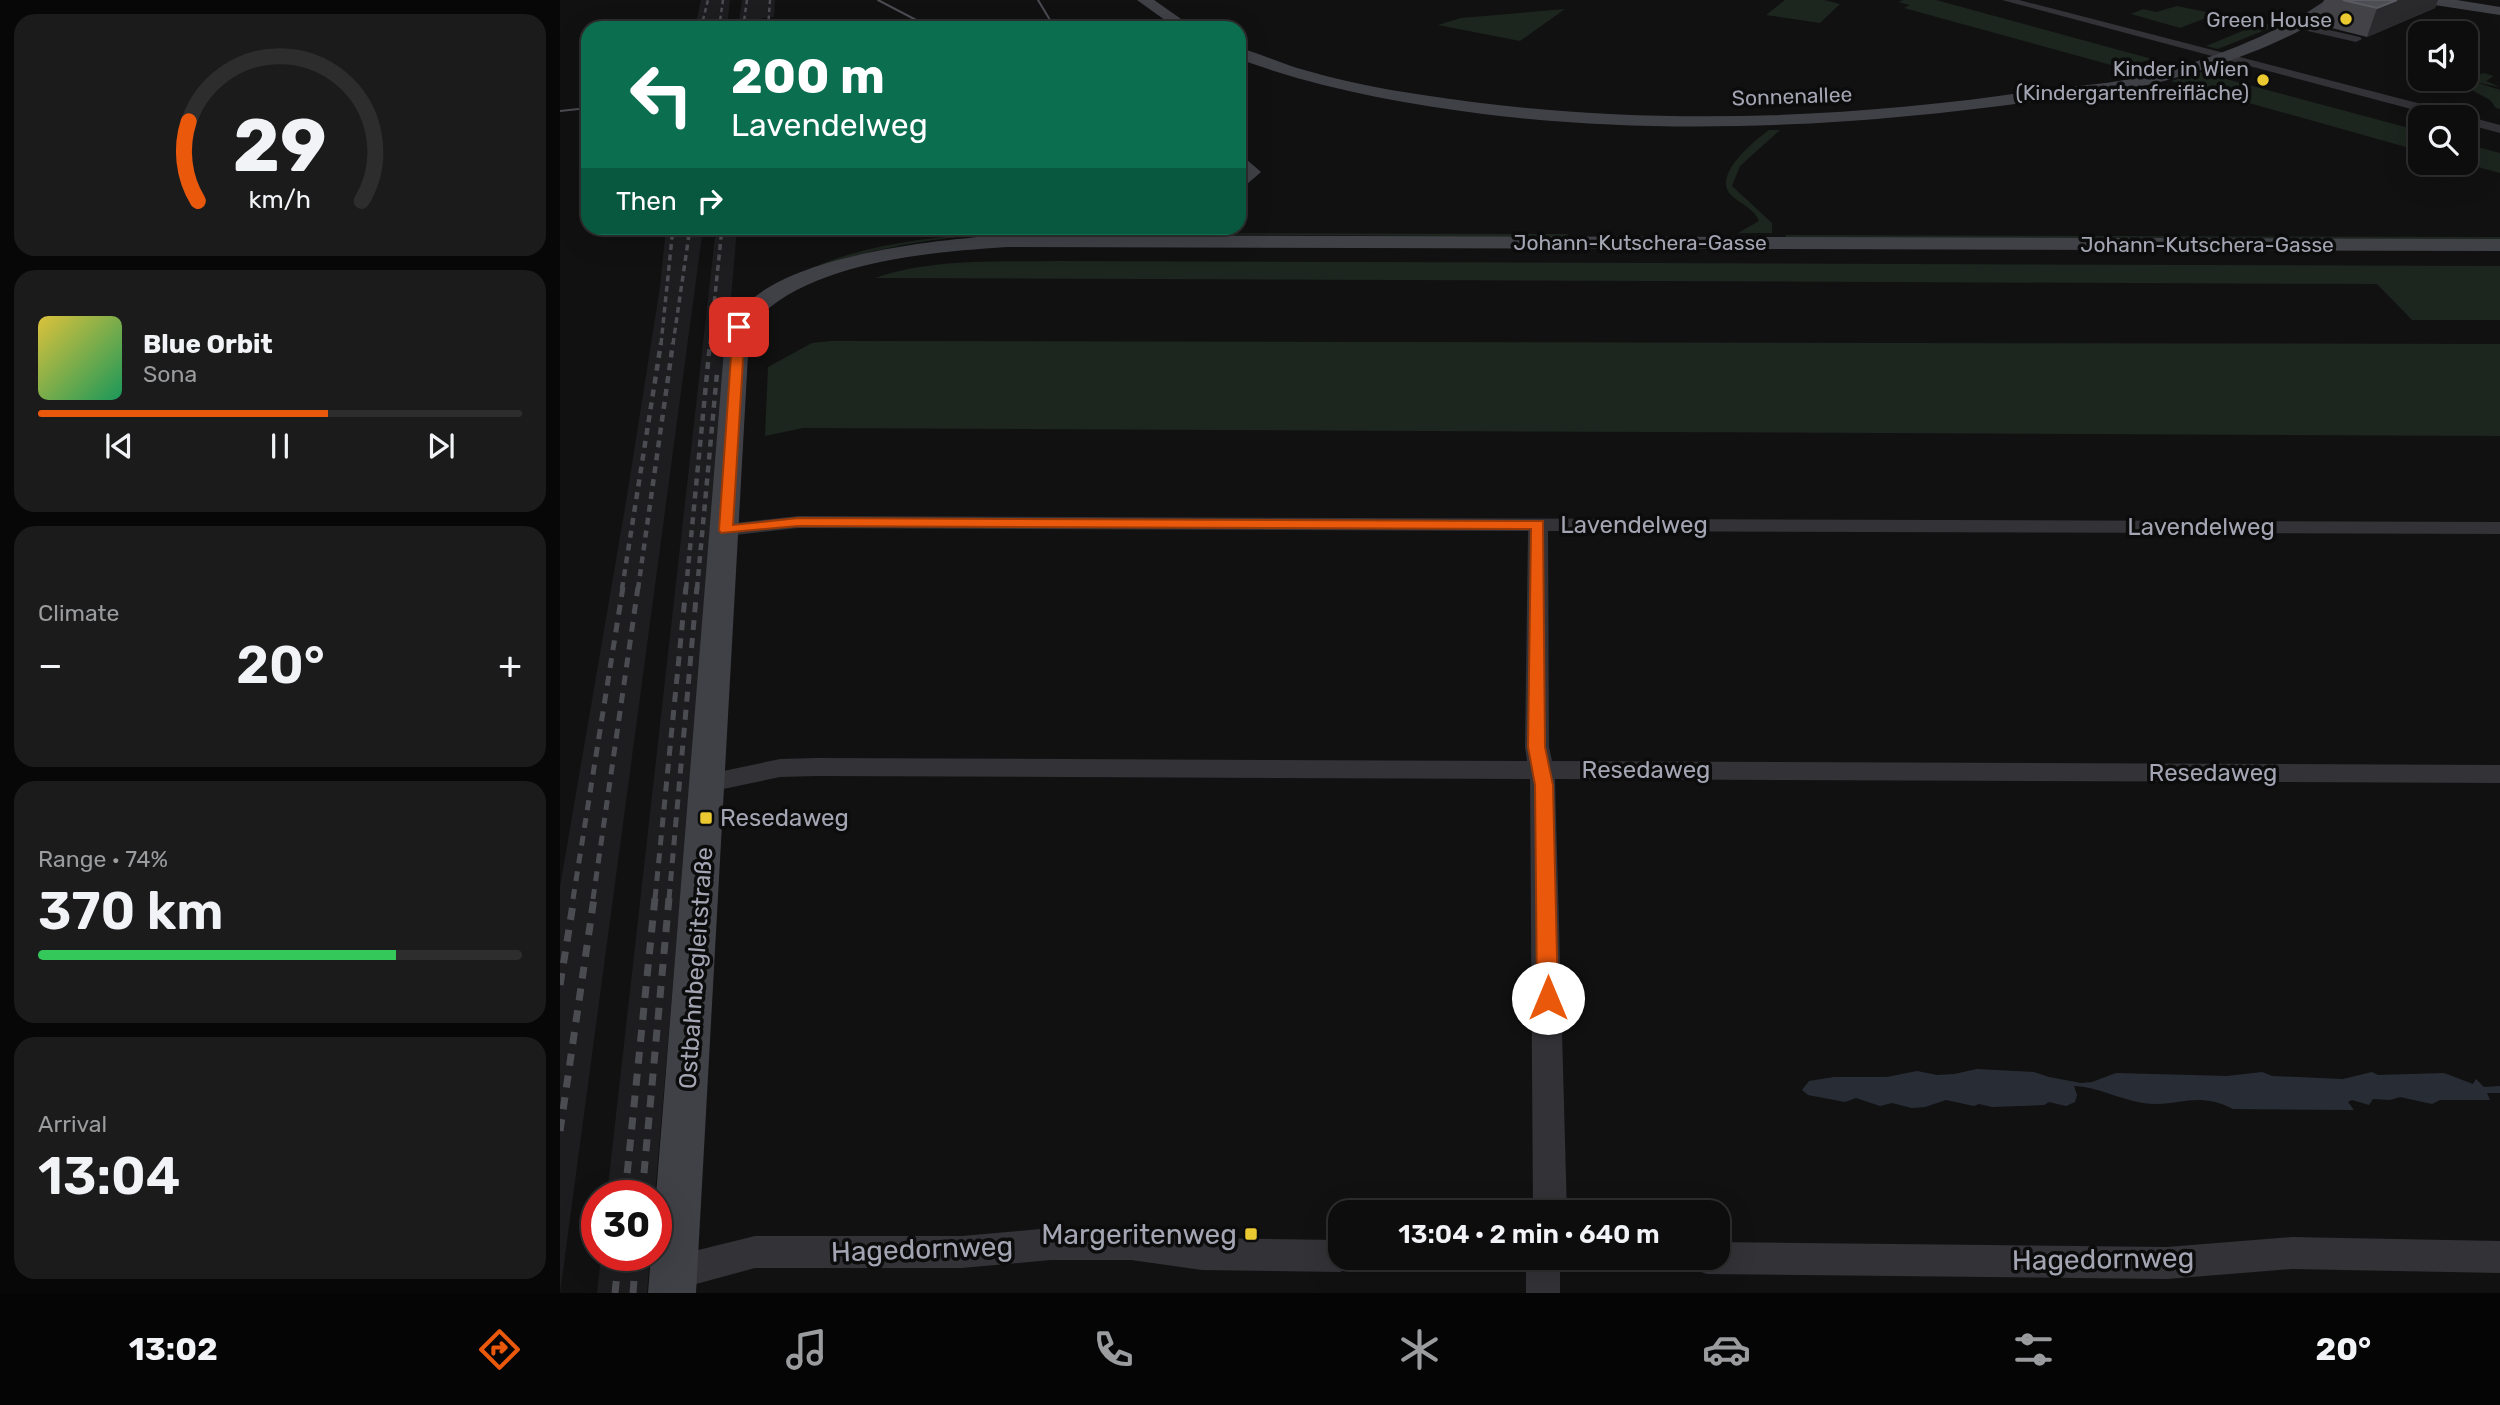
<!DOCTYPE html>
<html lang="en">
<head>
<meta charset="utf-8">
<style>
	body { margin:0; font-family:Rubik,sans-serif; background:#1b1b1c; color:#f1f3f6; height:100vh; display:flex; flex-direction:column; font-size:26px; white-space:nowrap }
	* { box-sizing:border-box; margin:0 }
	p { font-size:23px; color:#9a9c9e }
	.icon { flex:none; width:38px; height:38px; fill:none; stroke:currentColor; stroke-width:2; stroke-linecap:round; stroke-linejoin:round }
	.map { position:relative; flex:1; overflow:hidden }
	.drawer { display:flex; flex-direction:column; gap:14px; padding:14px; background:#070708; width:560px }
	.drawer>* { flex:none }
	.top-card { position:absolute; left:21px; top:21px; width:665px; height:214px; border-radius:21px; box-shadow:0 7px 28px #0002,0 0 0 2px #2d2d2e; background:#0b6e4f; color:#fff; overflow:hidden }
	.controls { position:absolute; left:1848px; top:21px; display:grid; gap:14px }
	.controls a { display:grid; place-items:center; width:70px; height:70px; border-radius:14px; background:#0d0d0e; box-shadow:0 7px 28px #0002,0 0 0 2px #2d2d2e; font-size:35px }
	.speed { position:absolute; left:21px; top:1180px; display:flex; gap:14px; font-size:35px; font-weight:700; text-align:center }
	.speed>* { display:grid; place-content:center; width:91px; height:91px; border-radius:50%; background:#0d0d0e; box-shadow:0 7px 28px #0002,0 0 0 2px #2d2d2e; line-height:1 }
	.speed .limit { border:10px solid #d22; background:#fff; color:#111 }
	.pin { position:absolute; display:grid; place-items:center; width:60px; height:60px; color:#fff; margin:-30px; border-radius:14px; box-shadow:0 4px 10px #0006 }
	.me { position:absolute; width:77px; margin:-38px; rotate:0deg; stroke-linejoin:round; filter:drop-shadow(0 0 5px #0008) }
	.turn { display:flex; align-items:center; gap:24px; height:147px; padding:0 35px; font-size:32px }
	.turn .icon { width:91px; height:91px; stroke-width:2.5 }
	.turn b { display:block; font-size:49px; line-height:60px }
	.then { display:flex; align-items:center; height:66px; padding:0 35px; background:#0003; gap:14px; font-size:26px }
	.big { font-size:52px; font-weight:600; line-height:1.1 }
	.drawer .widget { flex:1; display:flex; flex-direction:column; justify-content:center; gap:10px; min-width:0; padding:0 24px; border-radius:21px; background:#1b1b1c }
	.drawer .dial { align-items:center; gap:0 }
	.dial svg { height:182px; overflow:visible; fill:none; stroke:#2d2d2e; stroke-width:7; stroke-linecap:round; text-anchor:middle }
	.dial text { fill:#f1f3f6; stroke:none }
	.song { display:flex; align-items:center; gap:21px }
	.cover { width:84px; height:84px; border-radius:10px; background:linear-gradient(135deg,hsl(50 70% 55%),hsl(150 70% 35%)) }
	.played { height:7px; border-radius:4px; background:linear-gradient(90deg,#ea580c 60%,#2d2d2e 60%) }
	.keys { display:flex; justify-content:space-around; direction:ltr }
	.heat { display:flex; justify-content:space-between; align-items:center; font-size:38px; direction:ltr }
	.charge { height:10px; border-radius:5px; background:linear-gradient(90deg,#34c759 74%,#2d2d2e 0) }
	.trip { position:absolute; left:768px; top:1200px; width:402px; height:70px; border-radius:21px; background:#0d0d0e; box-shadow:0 7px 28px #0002,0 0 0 2px #2d2d2e; font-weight:600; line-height:70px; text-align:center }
	.dock { display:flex; height:112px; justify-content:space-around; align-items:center; background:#050506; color:#9a9c9e }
	.dock .icon { width:49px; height:49px }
	.dock .current { color:#ea580c }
	.dock b { font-size:32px; color:#f1f3f6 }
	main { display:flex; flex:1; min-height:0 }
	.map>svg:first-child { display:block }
</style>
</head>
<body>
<main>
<section class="drawer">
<div class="widget dial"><svg viewBox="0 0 100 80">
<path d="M14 69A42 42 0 1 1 86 69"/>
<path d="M14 69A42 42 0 0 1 10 34" stroke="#ea580c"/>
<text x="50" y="56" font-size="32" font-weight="700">29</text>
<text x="50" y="72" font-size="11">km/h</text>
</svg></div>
<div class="widget">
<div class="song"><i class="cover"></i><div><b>Blue Orbit</b><p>Sona</p></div></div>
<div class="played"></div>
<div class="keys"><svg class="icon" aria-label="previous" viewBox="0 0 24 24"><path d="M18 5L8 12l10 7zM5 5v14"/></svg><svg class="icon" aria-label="pause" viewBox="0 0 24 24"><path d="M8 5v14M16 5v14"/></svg><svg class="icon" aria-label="next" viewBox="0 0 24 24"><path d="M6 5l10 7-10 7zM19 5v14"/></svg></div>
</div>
<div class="widget"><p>Climate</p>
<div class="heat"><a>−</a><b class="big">20°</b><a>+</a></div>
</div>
<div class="widget"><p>Range · 74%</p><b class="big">370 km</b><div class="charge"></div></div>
<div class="widget"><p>Arrival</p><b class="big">13:04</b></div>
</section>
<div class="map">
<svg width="1940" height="1293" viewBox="0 0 1940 1293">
	<rect width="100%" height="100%" fill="#111112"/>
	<g fill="#1d1d1f">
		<path d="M141,0H170L167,28H135Z"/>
		<path d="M182,0H215L214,17L179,21Z"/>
		<path d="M106,228H143L0,1293V887L67,496L100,287Z"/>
		<path d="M156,228H177L95,1195H47Z"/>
		<path d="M41,1255H90L87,1293H37Z"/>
	</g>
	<g fill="#1d251f">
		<path d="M1225,0H1264L1280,4L1260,23L1206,15Z"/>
		<path d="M1344,0H1376L1592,59L1562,68L1344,8L1350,5L1338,2Z"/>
		<path d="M1617,6L1656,14L1620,28L1571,14L1583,9L1596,12Z"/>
		<path d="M1005,9L960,41L878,25L901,18Z"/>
		<path d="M1702,23L1708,24L1710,28L1658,49L1646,46Z"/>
		<path d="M1640,72L1860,131V151L1611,81Z"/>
		<path d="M1923,73L1934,76L1926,81L1940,87L1915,82L1940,90V109L1936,108L1930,100L1899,83L1914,82L1908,80Z"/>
		<path d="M1209,130H1220L1180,166L1172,186L1212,223V233H1178L1199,221C1194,208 1180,204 1171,195C1152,175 1194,141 1209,130Z"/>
		<path d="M1906,144L1940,153V173L1903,163H1906Z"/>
		<path d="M439,233L552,234C515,237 477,234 440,235C371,236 306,250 241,273C302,243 372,237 439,233Z"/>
		<path d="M597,234L599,233L1008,234L1007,237Z"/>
		<path d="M1225,235L1940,237V240L1227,238Z"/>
		<path d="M499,261L1940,266V320H1852L1817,284L315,278C373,258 438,262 499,261Z"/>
		<path d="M271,341L1940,344V436L243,428L205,436L208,367L252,343Z"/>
	</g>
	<path fill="#282d35" d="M1417,1069L1474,1072L1489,1077L1521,1083L1532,1082L1556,1073L1667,1076L1702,1072L1712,1076L1783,1079L1812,1072L1818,1075L1884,1073L1913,1084L1916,1079L1924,1087L1940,1086V1093H1927L1930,1100H1880L1872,1104L1840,1097L1830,1100L1813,1099L1809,1105L1792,1100L1788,1102L1794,1110L1673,1109C1635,1090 1619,1108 1583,1103C1559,1099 1538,1087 1514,1086L1517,1095L1515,1102L1506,1106L1489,1102L1484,1105L1432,1107L1419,1104L1414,1106L1386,1100L1365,1107L1352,1108L1332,1103L1320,1106L1296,1098L1285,1102L1248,1095L1242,1090L1249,1081L1274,1077H1327L1357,1071L1377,1075L1394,1074Z"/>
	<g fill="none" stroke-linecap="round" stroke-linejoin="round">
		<g fill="#323237" fill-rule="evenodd">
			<path d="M1442,0H1459L1900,114L1901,117H1881Z"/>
			<path d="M1734,22L1800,37L1802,39L1796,42L1730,27V23Z"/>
			<path d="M1906,116L1940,125V133L1906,124V117H1902Z"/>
			<path d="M238,516L1940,522V534L988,531L989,747L992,761L1940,765V783L995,779L1007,1213H973L970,779L256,776L220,777L149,792L140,789L136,783L140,777L149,774L220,759L256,758L967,761L965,747L968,531L238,528L166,536L159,534L156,530L159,526L166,524Z"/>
			<path d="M491,1228H571L642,1238L780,1240V1258H796L792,1267L780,1272L642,1270L571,1260H491L402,1268H195L114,1290L102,1285L97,1273L102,1261L114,1256L195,1236H402Z"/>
			<path d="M1732,1237L1940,1241V1273L1732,1269L1607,1279L1147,1274L1135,1270L1130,1258H1158V1242L1607,1247Z"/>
			<rect x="966" y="1258" width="34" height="35"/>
		</g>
		<g fill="#404147" fill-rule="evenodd">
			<path d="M577,0H594L634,28H616Z"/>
			<path d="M1766,0H1782C1748,40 1627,77 1575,88C1554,93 1533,93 1512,96C1316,125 1120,138 923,114C840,103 758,88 679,59V48C699,53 718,62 737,68C778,80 820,89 863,95C1068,127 1276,121 1481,90C1510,86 1540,85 1570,79C1628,69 1717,35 1766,0Z"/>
			<path d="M1861,0H1897L1940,7V15L1868,4Z"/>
			<path d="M679,157L686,159L701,172L686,185L679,187Z"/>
			<path d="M447,235L1940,239V251L447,247C372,252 260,261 202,314C196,320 193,330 189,337L136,1293H88L91,1255H96V1195L165,337C170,328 175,317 182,309C227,255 379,239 447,235Z"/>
		</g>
		<g stroke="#4b4c52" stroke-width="2">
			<path d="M318,0L360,22L401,28"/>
			<path d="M478,0L490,20L479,28"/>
			<path d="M0,111L28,108"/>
		</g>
		<g stroke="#4b4c52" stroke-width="2.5" stroke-dasharray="4.5 3.5" stroke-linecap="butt">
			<path d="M141,28L148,0"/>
			<path d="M159,28L163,0"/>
			<path d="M183,28L187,0"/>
			<path d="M208,28L210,0"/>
		</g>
		<g stroke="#4b4c52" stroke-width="3.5" stroke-dasharray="6 4.5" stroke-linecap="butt">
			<path d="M101,344L113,228"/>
			<path d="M113,344L130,228"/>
			<path d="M150,344L162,228"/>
		</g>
		<g stroke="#4b4c52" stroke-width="4.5" stroke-dasharray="7 6" stroke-linecap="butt">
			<path d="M62,589L101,343"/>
			<path d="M78,589L113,343"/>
			<path d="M126,589L150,343"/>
			<path d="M137,589L157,373"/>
		</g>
		<g stroke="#4b4c52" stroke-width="5" stroke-dasharray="10 8" stroke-linecap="butt">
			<path d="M13,899L63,587"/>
			<path d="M33,899L78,587"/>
			<path d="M95,899L126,587"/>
			<path d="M109,899L137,587"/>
		</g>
		<g stroke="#4b4c52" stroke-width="7" stroke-dasharray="12 10" stroke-linecap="butt">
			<path d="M0,985L14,898"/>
			<path d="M0,1131L34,898"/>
			<path d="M65,1195L95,898"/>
			<path d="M82,1195L109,898"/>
			<path d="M55,1293L59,1255"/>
			<path d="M73,1293L76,1255"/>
		</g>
	</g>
	<path fill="#424247" d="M1764,0H1878L1875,8L1807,37L1756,24Z"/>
	<path fill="#2a2a2d" d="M1837,0H1878L1875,8L1807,37L1817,8Z"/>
	<path fill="#4d4d53" stroke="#5a5b62" stroke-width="2" d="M1783,0H1837L1817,8Z"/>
	<path fill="#ea580c" stroke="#983908" stroke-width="2" d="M179,324L185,327L173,525L238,518L983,521L985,747L993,785L998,998L995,1003L988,1006L980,1003L977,998L975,785L968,747L971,529L238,526L161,533L159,530L173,327Z"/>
	<g fill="#eac931" stroke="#0c0c0d" stroke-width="2.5">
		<circle cx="1786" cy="19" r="7"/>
		<circle cx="1703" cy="80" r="7"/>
		<rect x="139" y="811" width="14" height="14" rx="3.5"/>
		<rect x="684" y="1227" width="14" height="14" rx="3.5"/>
	</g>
	<g text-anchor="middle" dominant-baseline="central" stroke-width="7" stroke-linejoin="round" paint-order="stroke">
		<g font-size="21" fill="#a3a5b3" stroke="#0c0c0d" text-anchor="end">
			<text x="1772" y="19">Green House</text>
			<text x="1689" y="68">Kinder in Wien<tspan x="1689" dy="24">(Kindergartenfreifläche)</tspan></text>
		</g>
		<g font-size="21" fill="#a3a5b3" stroke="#0c0c0d">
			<text transform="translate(1232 96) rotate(-2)">Sonnenallee</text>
			<text x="1080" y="242">Johann-Kutschera-Gasse</text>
			<text x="1647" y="244">Johann-Kutschera-Gasse</text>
		</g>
		<g font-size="24" fill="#a3a5b3" stroke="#0c0c0d">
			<text x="1074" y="525">Lavendelweg</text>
			<text x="1641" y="527">Lavendelweg</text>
			<text x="1086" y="770">Resedaweg</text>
			<text x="1653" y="773">Resedaweg</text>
			<text transform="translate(136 968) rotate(-86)">Ostbahnbegleitstraße</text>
		</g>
		<g font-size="24" fill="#a3a5b3" stroke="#0c0c0d" text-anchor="start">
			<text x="160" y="818">Resedaweg</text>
		</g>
		<g font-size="28" fill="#a3a5b3" stroke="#0c0c0d" text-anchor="end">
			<text x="677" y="1234">Margeritenweg</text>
		</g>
		<g font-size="28" fill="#a3a5b3" stroke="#0c0c0d">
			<text transform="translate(362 1249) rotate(-2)">Hagedornweg</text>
			<text transform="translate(1543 1259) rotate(-1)">Hagedornweg</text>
		</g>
	</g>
</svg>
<div class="controls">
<a><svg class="icon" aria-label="sound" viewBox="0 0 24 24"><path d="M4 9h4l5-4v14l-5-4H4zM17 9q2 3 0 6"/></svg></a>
<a><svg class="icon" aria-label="search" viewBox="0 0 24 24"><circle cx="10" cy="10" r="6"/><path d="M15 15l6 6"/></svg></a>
</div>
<div class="speed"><div class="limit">30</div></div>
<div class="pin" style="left:179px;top:327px;background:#d93025"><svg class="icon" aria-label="arrive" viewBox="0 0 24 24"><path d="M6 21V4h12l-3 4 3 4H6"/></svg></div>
<svg class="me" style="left:988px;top:998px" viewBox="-20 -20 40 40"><circle r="19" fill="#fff"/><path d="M0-13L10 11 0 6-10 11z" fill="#ea580c"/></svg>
<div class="trip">13:04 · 2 min · 640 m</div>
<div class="top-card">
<div class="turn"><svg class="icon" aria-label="left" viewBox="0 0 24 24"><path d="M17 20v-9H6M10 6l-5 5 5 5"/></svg><div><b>200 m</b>Lavendelweg</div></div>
<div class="then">Then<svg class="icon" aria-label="right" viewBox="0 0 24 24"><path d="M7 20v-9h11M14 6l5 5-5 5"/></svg></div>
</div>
</div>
</main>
<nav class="dock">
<b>13:02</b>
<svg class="icon current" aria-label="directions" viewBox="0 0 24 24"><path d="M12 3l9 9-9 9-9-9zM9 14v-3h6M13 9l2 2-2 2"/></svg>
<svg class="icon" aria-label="music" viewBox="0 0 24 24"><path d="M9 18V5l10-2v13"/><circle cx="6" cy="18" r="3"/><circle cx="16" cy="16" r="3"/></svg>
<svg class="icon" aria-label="phone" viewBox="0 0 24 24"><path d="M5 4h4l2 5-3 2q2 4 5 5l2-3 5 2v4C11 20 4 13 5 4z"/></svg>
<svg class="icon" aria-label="climate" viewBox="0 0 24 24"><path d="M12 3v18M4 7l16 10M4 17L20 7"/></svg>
<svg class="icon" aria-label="car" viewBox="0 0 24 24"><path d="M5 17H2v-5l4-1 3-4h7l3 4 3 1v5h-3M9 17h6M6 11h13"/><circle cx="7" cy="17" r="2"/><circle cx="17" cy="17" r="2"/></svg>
<svg class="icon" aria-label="filters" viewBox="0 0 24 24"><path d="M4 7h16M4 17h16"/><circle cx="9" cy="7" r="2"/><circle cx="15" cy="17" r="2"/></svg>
<b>20°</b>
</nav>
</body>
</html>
